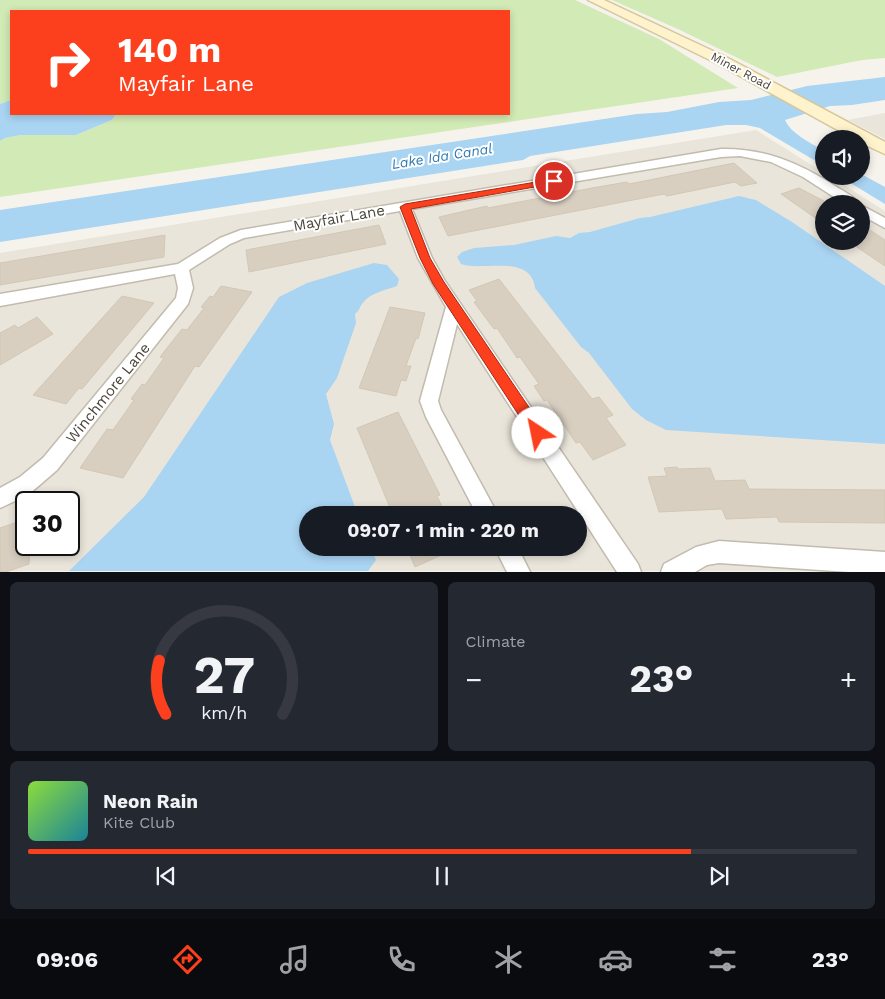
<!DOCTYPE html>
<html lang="en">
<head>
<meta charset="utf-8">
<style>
	body { margin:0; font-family:"Work Sans",sans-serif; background:#242831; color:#f1f3f6; height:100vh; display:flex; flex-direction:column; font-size:19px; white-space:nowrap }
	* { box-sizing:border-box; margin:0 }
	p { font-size:16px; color:#9ea1a6 }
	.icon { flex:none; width:28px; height:28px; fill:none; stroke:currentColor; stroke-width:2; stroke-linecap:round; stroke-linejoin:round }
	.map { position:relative; height:572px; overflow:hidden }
	.panel { display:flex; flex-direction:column; gap:10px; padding:10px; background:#0d0f14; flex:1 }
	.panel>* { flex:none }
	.guide { position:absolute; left:10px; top:10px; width:500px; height:105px; border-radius:0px; box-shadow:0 2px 8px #0003; background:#fc3f1d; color:#fff; overflow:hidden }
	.fabs { position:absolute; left:815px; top:130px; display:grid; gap:10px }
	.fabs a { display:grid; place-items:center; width:55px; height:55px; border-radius:50%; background:#171b24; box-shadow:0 2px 8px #0003; font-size:25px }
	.speed { position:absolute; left:15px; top:491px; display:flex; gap:10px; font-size:25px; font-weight:700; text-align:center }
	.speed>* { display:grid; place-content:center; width:65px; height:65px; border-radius:50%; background:#171b24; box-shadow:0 2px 8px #0003; line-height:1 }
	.speed .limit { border:2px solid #111; border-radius:8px; background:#fff; color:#111 }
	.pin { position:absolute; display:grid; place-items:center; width:42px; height:42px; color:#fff; margin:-21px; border:2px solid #fff; border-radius:50%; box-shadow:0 1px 5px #0007 }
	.me { position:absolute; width:55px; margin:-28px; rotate:326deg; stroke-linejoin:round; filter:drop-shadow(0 0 4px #0008) }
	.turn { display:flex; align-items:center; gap:18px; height:105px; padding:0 25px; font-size:22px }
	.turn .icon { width:65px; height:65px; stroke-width:2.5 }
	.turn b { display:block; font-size:35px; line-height:42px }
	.big { font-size:38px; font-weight:700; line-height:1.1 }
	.panel .card { flex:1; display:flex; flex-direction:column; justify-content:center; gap:8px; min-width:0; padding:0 18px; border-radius:8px; background:#242831 }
	.panel .dial { align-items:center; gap:0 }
	.dial svg { height:130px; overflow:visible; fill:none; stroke:#363941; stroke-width:7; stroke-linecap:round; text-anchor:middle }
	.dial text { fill:#f1f3f6; stroke:none }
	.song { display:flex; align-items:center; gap:15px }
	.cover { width:60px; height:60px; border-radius:8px; background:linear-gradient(135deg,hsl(90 70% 55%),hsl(190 70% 35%)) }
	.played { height:5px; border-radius:2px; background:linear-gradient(90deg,#fc3f1d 80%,#363941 80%) }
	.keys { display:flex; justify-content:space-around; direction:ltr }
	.heat { display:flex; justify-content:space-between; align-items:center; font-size:28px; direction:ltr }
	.panel .tiles { flex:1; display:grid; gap:10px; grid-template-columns:1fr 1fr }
	.card:last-child { grid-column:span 2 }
	.trip { position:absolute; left:299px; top:506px; width:288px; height:50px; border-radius:25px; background:#171b24; box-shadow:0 2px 8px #0003; font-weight:700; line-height:50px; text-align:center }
	.tab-bar { display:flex; height:80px; justify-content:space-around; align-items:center; background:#090b0e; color:#9ea1a6 }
	.tab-bar .icon { width:35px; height:35px }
	.tab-bar .on { color:#fc3f1d }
	.tab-bar b { font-size:22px; color:#f1f3f6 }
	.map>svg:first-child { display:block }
</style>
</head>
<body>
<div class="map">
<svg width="885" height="572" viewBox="0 0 885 572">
	<rect width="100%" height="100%" fill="#f6f3ec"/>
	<g fill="#eae5da" fill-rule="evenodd">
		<path d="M885,113V139L848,120Z"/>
		<path d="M756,130L824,173V176H830L885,211V571H0V253ZM824,204H861V241H824ZM26,502H69V545H26ZM308,515H578V548H308Z"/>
	</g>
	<g fill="#d2eab5">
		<path d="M0,0H575L659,39L738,88L0,197V141L5,138L21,135H76L112,120L116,114H509V11H11V100L0,104Z"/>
		<path d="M612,0H885V58L862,60L777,77L680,30Z"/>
	</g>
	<g fill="#a9d4f2">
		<path d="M885,77V100L852,105L830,106L785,120C791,134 811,143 824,151V166L760,128L746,125H726L530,156L523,160L0,242V210L637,114L667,112L719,102L751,100L807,86Z"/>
		<path d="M11,100V114H116L112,120L76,135H21L5,138L0,141V104Z"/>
		<path d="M861,174L885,187V204L839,176H861Z"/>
		<path d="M739,196L756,200L792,222L885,286V444L666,430L646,420L632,409L589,353L581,347L535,288C531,253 481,272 461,264L457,257L462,252L474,248L514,245L556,236L570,238L579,233L590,232L640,218L650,217Z"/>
		<path d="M374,263L387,265L399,279L397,286C386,290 369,293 362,304C359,308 360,310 355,314L356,323L337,378L326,394L334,424L330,440L358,515H308V548H371L376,560L368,571H69L144,497L279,297L307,283Z"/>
	</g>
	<g fill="#d8cfc1" stroke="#d3c7b4">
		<path d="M734,163L757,183L741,186L735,182L667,196L664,194L448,236L439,217L487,206L488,208L592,188L627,182L629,184Z"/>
		<path d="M799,188L824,201V224L781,194Z"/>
		<path d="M861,224L885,240V266L848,241H861Z"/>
		<path d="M379,225L386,244L249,272L246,250Z"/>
		<path d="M165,235L164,257L0,285V263Z"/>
		<path d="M499,279L592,399L599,397L613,415L606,418L626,445L593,460L580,442L576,443L547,400L544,401L534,386L539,384L520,357L517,358L497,328L494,329L474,302L477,301L469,290Z"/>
		<path d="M221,286L252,292L199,367L195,366L123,478L80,468L107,429L113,430L134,400L131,399L142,384L145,385L164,358L160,357L182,329L187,330L204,308L201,307L210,296L213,297Z"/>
		<path d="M122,296L154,303L82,389L79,388L66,404L33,395Z"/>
		<path d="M390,307L425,313L418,339L416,338L406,366H411L406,381L401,380L396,396L359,388Z"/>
		<path d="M37,317L53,334L0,365V333L15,325L18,328Z"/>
		<path d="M398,412L440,495L437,496L446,515H393L357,428Z"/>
		<path d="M677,467L678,469L710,468L715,481L745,480L749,489L885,490V523L779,522L777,517L726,519L722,509L659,512L648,477L667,476L664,468Z"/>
		<path d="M26,519V545H30L29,564L6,572H0V528Z"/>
		<path d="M407,548H457L415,567Z"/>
	</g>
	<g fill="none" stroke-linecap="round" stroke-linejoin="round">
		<g stroke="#c2bbae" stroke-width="3">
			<g id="street">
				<path d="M721,149C764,148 799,163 835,186C843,191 854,196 860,204H845L803,177L771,162L740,156L721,157L412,209L432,258L445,281L638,564L641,572H617L457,324L438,401L441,410L498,515H477L426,417L420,401L446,307L418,258L400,211L244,238L230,244L189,270L193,288L188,304L57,470L28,495L0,508V488L20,477L43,458L176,298L178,288L175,274L0,306V294L178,264L220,238L241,230Z"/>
				<path d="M861,205L885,218V228L861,215Z"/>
				<path d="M719,541L885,552V572H849L719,563L707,565L695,572H661L664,564L696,547Z"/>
				<path d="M495,548H518L530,572H507Z"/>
			</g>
		</g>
		<g stroke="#d6c79b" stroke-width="3">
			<path id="secondary" d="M588,0H604L728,58L885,142V154L861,143V139H854L718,64Z"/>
		</g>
		<use href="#street" fill="#fff" fill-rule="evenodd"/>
		<use href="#secondary" fill="#fff3cd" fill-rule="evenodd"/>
	</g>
	<path fill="#fc3f1d" stroke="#a42913" d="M554,179L559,181L557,183L411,209L430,258L444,282L543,428L545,433L543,437L538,439L533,437L433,284L420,258L400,207L405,204Z"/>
	<g text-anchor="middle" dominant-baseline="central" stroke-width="4" stroke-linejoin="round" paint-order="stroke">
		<g font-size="12" fill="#4b4439" stroke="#fff">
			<text transform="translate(741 71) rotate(28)">Miner Road</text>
		</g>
		<g font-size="14" font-style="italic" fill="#2e7ab2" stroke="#fff">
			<text transform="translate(442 156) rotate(-9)">Lake Ida Canal</text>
		</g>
		<g font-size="15" fill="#4b4439" stroke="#fff">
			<text transform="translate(339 218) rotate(-10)">Mayfair Lane</text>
			<text transform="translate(108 393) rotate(-51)">Winchmore Lane</text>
		</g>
	</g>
</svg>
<div class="fabs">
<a><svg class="icon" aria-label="sound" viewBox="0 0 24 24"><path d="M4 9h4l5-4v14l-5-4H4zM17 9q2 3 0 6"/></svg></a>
<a><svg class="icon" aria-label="layers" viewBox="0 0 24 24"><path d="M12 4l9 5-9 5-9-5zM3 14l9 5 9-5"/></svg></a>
</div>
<div class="speed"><div class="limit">30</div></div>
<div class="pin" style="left:554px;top:181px;background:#d93025"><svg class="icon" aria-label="arrive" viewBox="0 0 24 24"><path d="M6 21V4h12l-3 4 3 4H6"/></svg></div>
<svg class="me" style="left:538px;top:433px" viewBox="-20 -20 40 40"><circle r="19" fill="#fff"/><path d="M0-13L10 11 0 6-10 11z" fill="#fc3f1d"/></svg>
<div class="trip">09:07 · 1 min · 220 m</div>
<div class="guide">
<div class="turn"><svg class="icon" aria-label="right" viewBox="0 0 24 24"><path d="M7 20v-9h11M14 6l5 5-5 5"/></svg><div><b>140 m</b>Mayfair Lane</div></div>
</div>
</div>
<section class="panel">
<div class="tiles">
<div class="card dial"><svg viewBox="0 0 100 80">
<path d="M14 69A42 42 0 1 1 86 69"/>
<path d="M14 69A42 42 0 0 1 10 36" stroke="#fc3f1d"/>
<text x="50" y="56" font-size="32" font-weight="700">27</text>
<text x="50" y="72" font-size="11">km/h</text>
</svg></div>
<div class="card"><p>Climate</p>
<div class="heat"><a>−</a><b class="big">23°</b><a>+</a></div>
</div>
<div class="card">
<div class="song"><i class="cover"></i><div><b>Neon Rain</b><p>Kite Club</p></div></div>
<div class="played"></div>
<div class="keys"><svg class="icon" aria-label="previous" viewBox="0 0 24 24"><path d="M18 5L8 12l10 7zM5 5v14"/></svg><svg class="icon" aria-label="pause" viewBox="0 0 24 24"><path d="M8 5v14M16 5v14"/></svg><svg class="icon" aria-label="next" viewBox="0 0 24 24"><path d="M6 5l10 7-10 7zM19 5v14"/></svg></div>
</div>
</div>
</section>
<nav class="tab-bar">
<b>09:06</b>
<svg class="icon on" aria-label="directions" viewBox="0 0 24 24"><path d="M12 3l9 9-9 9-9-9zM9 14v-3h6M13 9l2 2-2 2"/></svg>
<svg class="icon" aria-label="music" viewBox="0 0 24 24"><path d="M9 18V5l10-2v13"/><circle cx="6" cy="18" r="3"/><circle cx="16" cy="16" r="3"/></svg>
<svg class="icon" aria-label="phone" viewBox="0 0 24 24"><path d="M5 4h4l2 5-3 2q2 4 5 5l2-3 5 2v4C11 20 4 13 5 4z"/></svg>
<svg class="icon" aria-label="climate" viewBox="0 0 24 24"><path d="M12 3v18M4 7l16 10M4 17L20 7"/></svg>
<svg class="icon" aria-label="car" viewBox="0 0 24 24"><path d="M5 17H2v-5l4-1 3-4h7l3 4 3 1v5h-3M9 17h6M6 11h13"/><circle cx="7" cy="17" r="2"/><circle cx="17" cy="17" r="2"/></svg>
<svg class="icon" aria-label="filters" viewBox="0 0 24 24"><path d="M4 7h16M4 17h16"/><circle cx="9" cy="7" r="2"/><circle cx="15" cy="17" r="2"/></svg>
<b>23°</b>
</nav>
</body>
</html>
